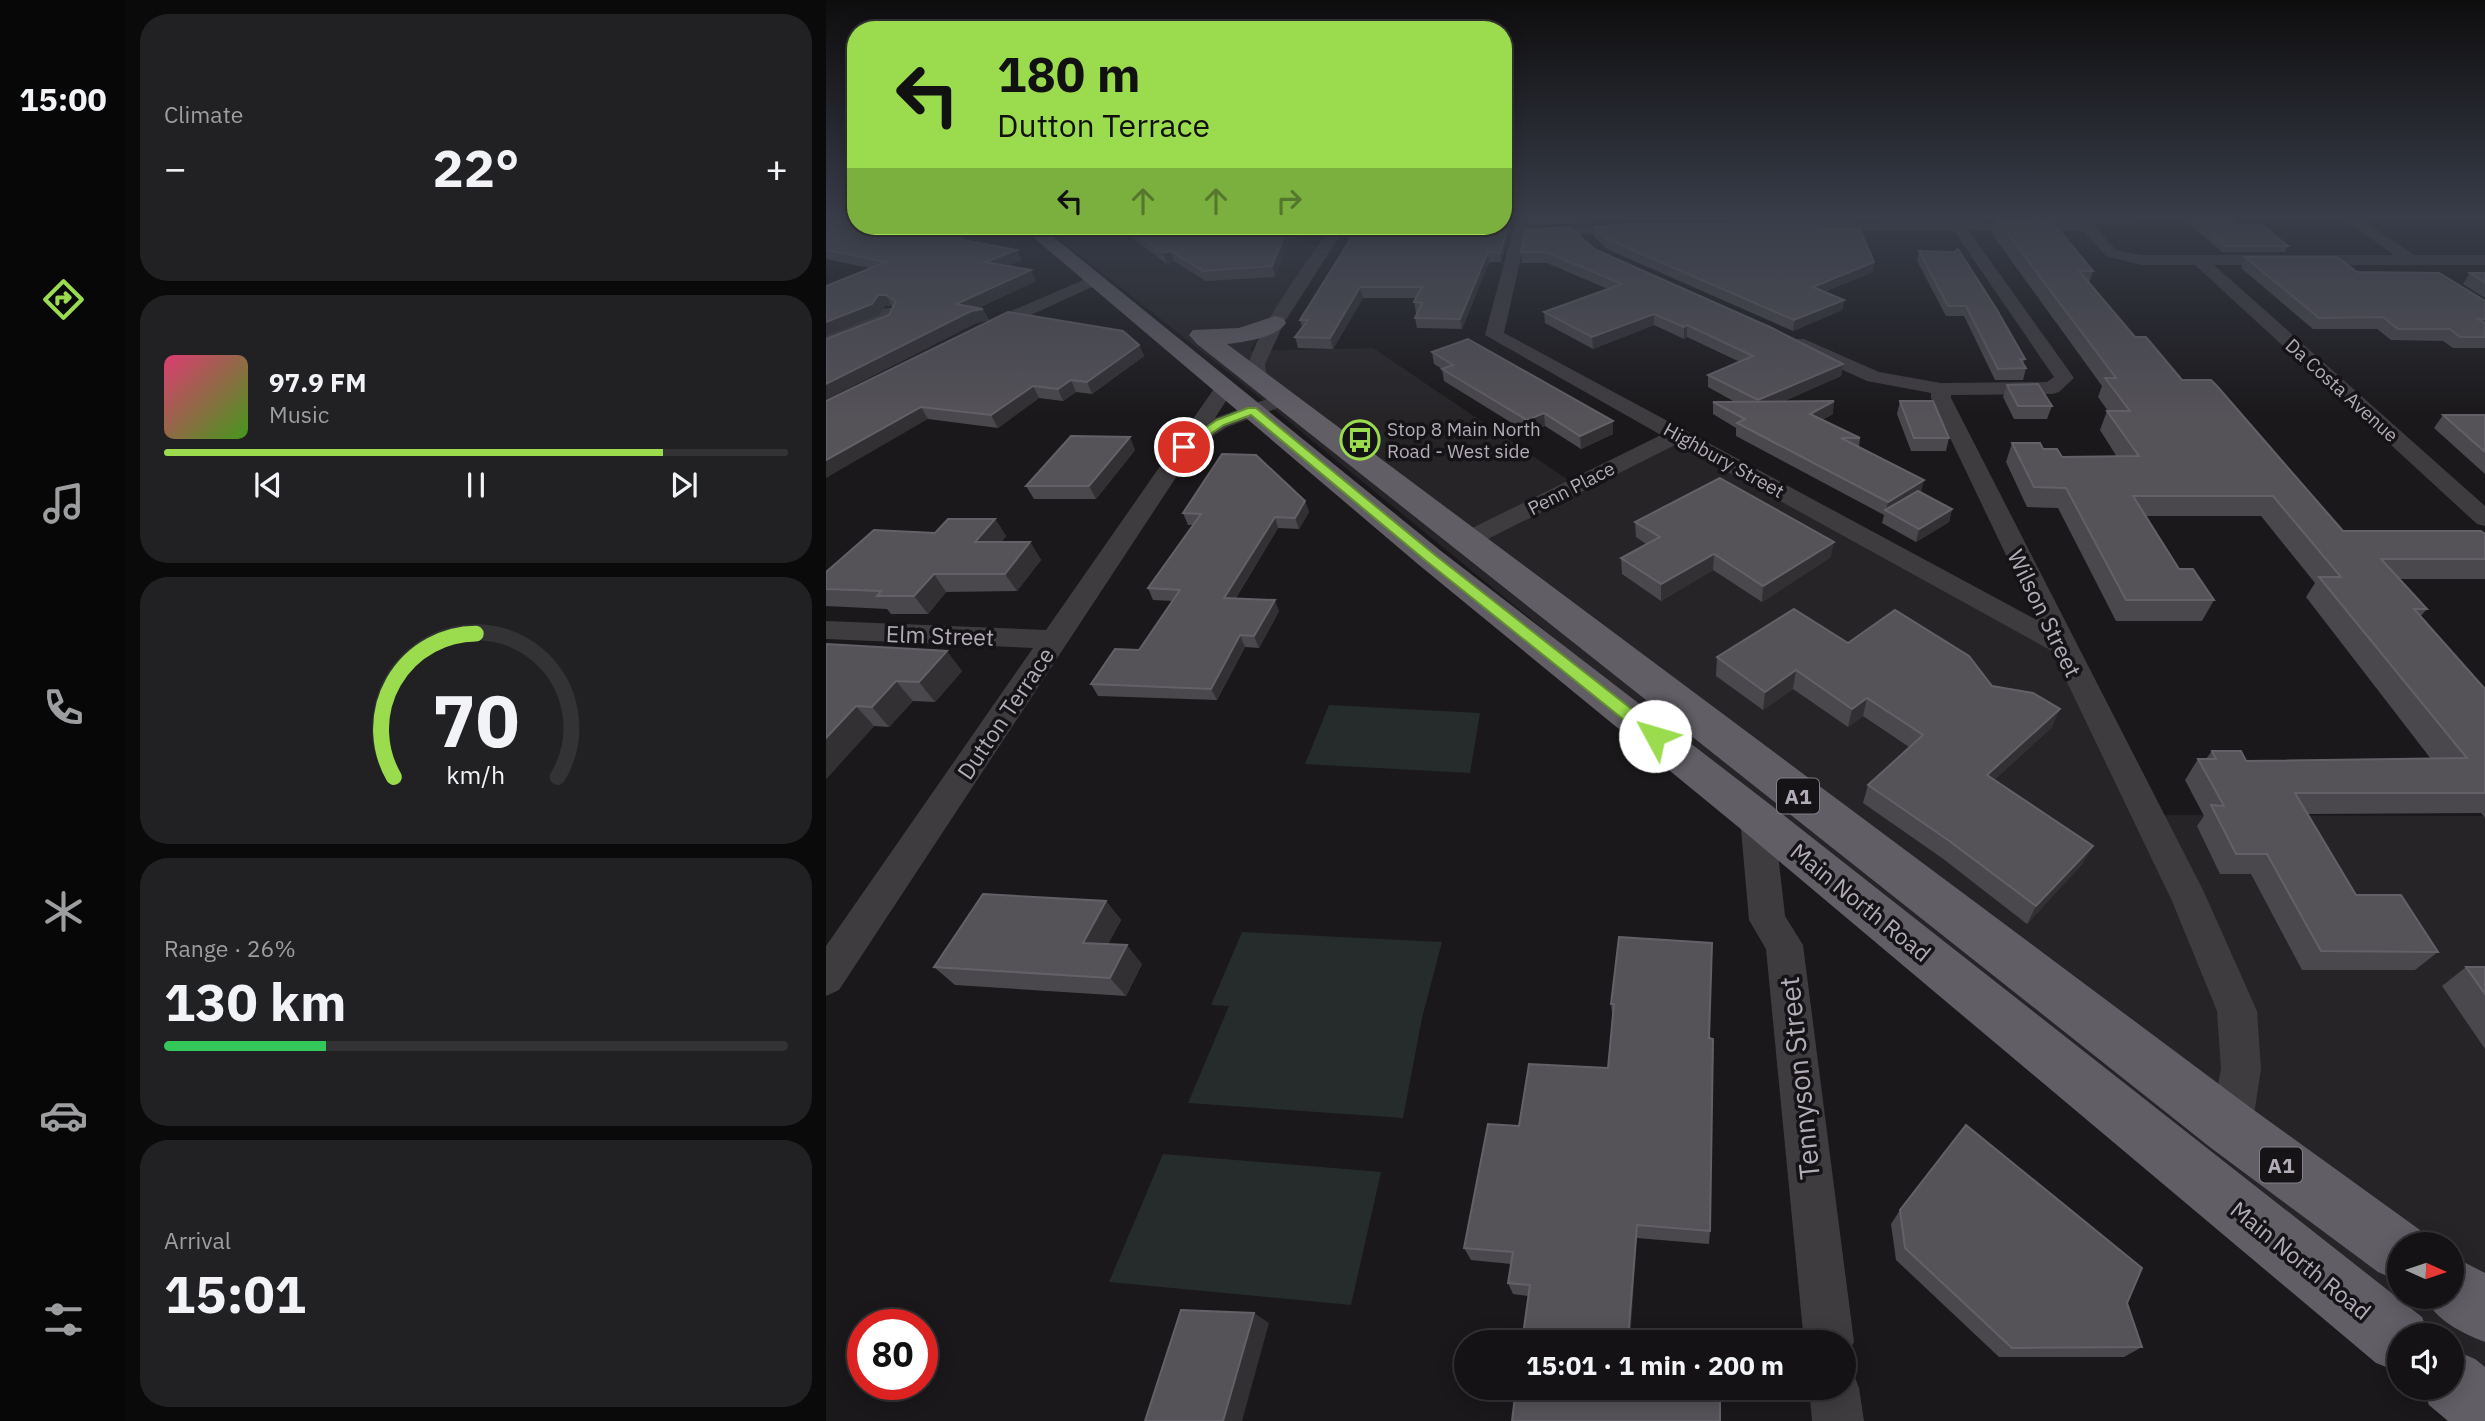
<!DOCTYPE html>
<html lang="en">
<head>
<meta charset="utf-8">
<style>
	body { margin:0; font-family:"IBM Plex Sans",sans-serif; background:#212022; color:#f1f3f6; height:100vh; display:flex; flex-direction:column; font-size:26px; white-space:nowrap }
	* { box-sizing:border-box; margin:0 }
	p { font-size:23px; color:#9d9ea0 }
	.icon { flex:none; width:38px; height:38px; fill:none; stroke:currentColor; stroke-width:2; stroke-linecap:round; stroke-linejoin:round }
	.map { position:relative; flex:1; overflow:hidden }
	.panel { display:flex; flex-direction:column; gap:14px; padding:14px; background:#0b0a0b; width:700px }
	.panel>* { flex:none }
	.top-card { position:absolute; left:21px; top:21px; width:665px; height:214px; border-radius:28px; box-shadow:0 4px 18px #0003,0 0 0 2px #333234; background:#9bdc4e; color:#111; overflow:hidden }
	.needle { width:46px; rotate:93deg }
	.fabs { position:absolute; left:1561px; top:1232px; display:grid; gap:14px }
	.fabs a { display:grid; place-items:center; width:77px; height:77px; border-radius:50%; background:#141214; box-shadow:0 4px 18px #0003,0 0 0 2px #333234; font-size:35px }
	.speed { position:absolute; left:21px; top:1309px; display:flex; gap:14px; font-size:35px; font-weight:700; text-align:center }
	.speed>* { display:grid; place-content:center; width:91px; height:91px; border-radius:50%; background:#141214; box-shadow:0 4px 18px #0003,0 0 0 2px #333234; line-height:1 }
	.speed .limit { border:10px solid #d22; background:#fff; color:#111 }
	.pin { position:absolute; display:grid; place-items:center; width:60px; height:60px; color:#fff; margin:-30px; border:4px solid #fff; border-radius:50%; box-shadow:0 2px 7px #0007 }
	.me { position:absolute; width:77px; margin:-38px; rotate:309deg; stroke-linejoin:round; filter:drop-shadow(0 0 5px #0008) }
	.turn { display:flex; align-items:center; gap:24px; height:147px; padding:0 35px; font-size:32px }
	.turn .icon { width:91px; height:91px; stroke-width:2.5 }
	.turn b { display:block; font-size:49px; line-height:60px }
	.lanes { display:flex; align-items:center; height:66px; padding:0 35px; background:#0003; justify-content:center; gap:35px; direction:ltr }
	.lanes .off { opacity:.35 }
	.big { font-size:52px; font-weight:800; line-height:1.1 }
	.panel .widget { flex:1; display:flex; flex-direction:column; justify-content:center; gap:10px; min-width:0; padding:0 24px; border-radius:28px; background:#212022 }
	.panel .dial { align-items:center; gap:0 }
	.dial svg { height:182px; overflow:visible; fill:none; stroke:#333234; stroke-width:7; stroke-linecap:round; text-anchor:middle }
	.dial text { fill:#f1f3f6; stroke:none }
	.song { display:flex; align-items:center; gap:21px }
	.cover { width:84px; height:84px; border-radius:10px; background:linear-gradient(135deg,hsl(340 70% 55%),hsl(100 70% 35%)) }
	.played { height:7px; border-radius:4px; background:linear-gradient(90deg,#9bdc4e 80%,#333234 80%) }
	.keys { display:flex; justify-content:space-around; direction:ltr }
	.heat { display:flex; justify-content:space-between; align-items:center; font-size:38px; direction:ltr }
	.charge { height:10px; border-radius:5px; background:linear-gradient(90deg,#34c759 26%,#333234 0) }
	.trip { position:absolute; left:628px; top:1330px; width:402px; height:70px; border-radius:35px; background:#141214; box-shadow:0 4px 18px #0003,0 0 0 2px #333234; font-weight:800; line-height:70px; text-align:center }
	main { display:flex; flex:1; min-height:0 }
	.tabs { display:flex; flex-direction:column; width:126px; justify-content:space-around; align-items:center; background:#080708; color:#9d9ea0 }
	.tabs .icon { width:49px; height:49px }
	.tabs .active { color:#9bdc4e }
	.tabs b { font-size:32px; color:#f1f3f6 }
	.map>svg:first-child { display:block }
</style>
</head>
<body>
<main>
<nav class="tabs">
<b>15:00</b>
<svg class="icon active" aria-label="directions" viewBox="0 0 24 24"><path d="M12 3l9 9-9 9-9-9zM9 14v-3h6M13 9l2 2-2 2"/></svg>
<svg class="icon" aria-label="music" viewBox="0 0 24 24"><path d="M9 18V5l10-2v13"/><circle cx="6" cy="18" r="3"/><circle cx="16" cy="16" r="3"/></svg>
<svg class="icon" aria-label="phone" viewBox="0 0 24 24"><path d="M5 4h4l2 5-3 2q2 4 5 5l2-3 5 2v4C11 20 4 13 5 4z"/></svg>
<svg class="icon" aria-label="climate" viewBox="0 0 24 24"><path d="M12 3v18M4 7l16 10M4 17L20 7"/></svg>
<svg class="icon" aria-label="car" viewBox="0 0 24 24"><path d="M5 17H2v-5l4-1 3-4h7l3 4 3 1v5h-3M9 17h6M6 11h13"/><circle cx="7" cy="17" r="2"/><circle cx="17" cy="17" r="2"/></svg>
<svg class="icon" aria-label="filters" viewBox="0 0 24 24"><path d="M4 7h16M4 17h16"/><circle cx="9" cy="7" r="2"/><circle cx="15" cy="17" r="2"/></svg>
</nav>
<section class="panel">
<div class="widget"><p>Climate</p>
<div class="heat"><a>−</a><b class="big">22°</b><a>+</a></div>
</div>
<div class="widget">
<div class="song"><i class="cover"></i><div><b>97.9 FM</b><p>Music</p></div></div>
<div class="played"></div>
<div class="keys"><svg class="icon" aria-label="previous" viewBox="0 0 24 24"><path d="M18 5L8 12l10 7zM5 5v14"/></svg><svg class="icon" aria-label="pause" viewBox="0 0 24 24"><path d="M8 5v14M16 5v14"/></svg><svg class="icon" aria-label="next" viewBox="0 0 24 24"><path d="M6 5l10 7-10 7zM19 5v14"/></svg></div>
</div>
<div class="widget dial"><svg viewBox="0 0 100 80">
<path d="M14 69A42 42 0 1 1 86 69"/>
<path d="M14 69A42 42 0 0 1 50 6" stroke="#9bdc4e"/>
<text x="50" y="56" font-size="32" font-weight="700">70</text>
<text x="50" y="72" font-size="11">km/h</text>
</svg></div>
<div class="widget"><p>Range · 26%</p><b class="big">130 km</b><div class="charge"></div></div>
<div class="widget"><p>Arrival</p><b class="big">15:01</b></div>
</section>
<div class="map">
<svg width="1659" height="1421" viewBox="0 0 1659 1421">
	<rect width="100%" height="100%" fill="#1a181a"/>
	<g fill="#262427" fill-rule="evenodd">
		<path d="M803,217H1023L1027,227H803Z"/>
		<path d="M217,226H426L465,231L491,248L424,351L547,348L750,485L851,435L1234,644L1321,815L1659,816V1397L1626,1370V1335H1583L407,376ZM1573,1244H1626V1297H1573Z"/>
	</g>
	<g fill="#252c2b">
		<path d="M503,705L654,713L644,773L479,764Z"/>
		<path d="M416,932L616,942L596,1018L577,1118L362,1103L403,1006L385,1005Z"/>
		<path d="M337,1154L555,1172L525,1305L283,1282Z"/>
	</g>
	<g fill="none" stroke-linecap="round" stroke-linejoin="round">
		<g fill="#3f3c40" fill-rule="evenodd">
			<path d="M690,217H704L678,333L1211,620L1105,398V393L1041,381L966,347L963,343L966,339H978L1053,372L1115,383L1221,382L1228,377L1128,231H956L949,227L951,224L1122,223L1118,217H1133L1136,223H1249L1252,217H1333L1326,221L1267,225L1290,250L1315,255H1568L1514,217H1531L1589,255H1659V265H1388L1659,506V526L1651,524L1369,265H1315L1280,256L1257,231H1143L1248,378L1233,392L1226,394L1125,395V398L1377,890L1431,1011L1435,1069L1426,1128L1420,1143L1405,1149L1390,1143L1384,1128L1395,1069L1391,1011L1346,901L1226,651L851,444L648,546L639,548L630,546L627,541L630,536L835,435L659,335Z"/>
			<path d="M808,223L813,224L815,227L813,230L708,238L701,234L708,230Z"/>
			<path d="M506,226H520L458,323L439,364L441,378L438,382H424C408,356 488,252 506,226Z"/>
			<path d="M269,275L277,280L275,283L174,329H162L159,325L162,321Z"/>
			<path d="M65,308L74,313L71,317L53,319L0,340V329L44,310Z"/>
			<path d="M399,381L409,387L389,418L458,393L465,395L468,399L465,403L401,427L370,447L13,990L0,996V946L207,648L0,639V621L220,630L392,383Z"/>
			<path d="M931,805L943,809L948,818L959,916L977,945L1028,1342L1018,1360V1342H978L940,949L923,920L914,818L919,809Z"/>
			<path d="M1018,1367L1026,1370L1033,1388L1038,1421H986L983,1388H1018Z"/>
		</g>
		<g fill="#625e66" fill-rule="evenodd">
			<path d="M194,226H214L615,551L946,806L1596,1317L1603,1335H1573V1372L1550,1363L916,830L593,565Z"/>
			<path d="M449,316L457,318L460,323C450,338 417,342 401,344L1425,1108L1594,1230L1600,1244H1573V1281L1552,1272L1385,1148L371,344L363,335L367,330L413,328Z"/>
			<path d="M1626,1256L1659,1273V1342C1636,1333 1609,1320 1599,1297H1626Z"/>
			<path d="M1626,1349L1649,1359L1659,1367V1421H1622L1603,1405L1596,1388H1626Z"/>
		</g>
	</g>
	<g fill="#4a484c">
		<path d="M0,217L137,240L196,260L181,266L210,281L152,308L163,320L151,323L63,315L67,306H59L53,315L0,336V286L44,268L0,259Z"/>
		<path d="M677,217H689L675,262H663L636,329L591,328L589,318L591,313H590L588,302L591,298H537L507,349L472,348L469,337L476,327L474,320L524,241L523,237Z"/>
		<path d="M704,217H906L905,220H803L704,226Z"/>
		<path d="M1155,217L1223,218L1267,271L1263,283L1309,337L1517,531L1659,534V579H1574L1601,609L1594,617L1659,689V818L1655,813L1481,814L1530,895L1612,952L1589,970H1476L1425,874H1394L1371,826L1378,816L1359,780L1372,759H1380L1386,751L1420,761L1605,759L1480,597L1489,583L1435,516H1320L1353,569L1388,600L1376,621H1290L1232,508L1201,507L1180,462L1186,443L1217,449L1236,457H1291L1274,430L1281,411H1282L1272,397L1276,386L1166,234L1169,220H1157Z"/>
		<path d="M1355,217H1403L1413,225L1462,246L1459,252H1396Z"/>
		<path d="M290,226H474L460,247L449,277L380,281L349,262L341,264Z"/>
		<path d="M768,227L995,229L1047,272L998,292L1018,300L1016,310L967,331L781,249L768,236Z"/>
		<path d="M768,249L1017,364L1015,376L956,402L1007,414L996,420L1034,438L1033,447L1095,492L1126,509L1123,522L1090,542L1056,523L1058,515L910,436V428L887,414V402H909L882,387V375L914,362L861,337L858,339L828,325L767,349L719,323L718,312L782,289L721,263H696L695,252Z"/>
		<path d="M1093,251L1199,359L1197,363L1200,368L1197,380H1169L1138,316H1120L1091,261Z"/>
		<path d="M1419,257L1531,272L1659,301V348H1627L1617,341L1565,340L1551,329H1487L1415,268Z"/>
		<path d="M1644,273H1659V298L1637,284Z"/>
		<path d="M313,345L318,356L266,394L250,392L237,401L213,398L172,428L102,419L0,401Z"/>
		<path d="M606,352L787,421V434L755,449L719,426L702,433L618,381L616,369L608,364Z"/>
		<path d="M1181,385L1226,406L1221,419H1188L1177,397Z"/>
		<path d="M1074,401L1123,438L1120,451H1085L1071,414Z"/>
		<path d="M1617,415H1659V474L1608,428Z"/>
		<path d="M309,450L270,499H208L200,486Z"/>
		<path d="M479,501L483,512L473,529L452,528L410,598L453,611L433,648L419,647L391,700L272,696L265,684L313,650L347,601L327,600L322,588L367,525H362L357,513Z"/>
		<path d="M169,519L180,536L175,542H204L215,560L191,591L120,592L102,614H65L61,609L0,606V572L109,533Z"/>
		<path d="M809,522L1005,557L936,602L887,570L835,601L796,574L795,558L820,544L810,537Z"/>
		<path d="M1022,643L1166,686L1226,727L1168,780L1257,863L1201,924L1116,858L1037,803L1042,785L1083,747L1037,716L1022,727L967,689L937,710L890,676L891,657Z"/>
		<path d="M0,644L136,671L109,702L87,701L63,727L48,726L0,779Z"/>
		<path d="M280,901L295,920L282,944L316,964L300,996L129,985L108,967Z"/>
		<path d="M793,937L883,1038L884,1231L883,1244L811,1238L696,1342L703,1296L687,1294L682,1283L685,1264L645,1260L638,1248L693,1126L782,1068L787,1021L785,1004Z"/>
		<path d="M1640,967H1659V1049L1616,986Z"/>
		<path d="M1074,1210L1301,1303L1316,1347L1298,1357H1173L1070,1260L1065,1224Z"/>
	</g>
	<g fill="#323033">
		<path d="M685,217H689L675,262L674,253Z"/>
		<path d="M464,226H474L460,247L449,277L446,266L458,236Z"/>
		<path d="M191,250L196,260L165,273L159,262Z"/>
		<path d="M345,251L349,262L341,264L337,253Z"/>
		<path d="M662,252L663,262L636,329L634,319Z"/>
		<path d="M1048,262L1047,272L986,297L987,287Z"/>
		<path d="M205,270L210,281L136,315L130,304Z"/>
		<path d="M534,287L537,298L507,349L504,338Z"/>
		<path d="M52,295H60L66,306H59L53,315L0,336V322Z"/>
		<path d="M1018,300L1016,310L967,331L968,320Z"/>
		<path d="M157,309L163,320L151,323L0,400V384L145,311Z"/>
		<path d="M828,314V325L767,349L766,337Z"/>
		<path d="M861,325V337L858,339V327Z"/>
		<path d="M313,345L318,356L266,394L261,382Z"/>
		<path d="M1017,364L1015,376L931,413L932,400Z"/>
		<path d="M245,380L250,392L237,401L232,389Z"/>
		<path d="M207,386L213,398L172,428L165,415Z"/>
		<path d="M1008,401L1007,414L982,427L984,414Z"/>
		<path d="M95,407L102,419L0,478V460Z"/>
		<path d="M718,413L719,426L702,433L701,420Z"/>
		<path d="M787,421V434L755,449L754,436Z"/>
		<path d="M304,437L309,450L270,499L263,486Z"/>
		<path d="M1098,480L1095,493L1060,511L1062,502Z"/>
		<path d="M479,501L483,512L473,529L469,518Z"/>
		<path d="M1126,509L1123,522L1090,542L1093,529Z"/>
		<path d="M449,517L452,528L403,609L398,598Z"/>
		<path d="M169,519L180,536L160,560L149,542Z"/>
		<path d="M204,542L215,560L191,591L179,574Z"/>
		<path d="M1008,542L1005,557L936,602L937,586Z"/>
		<path d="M888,554L887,570L835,601V584Z"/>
		<path d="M108,574L120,592L102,614L88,596Z"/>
		<path d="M449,600L453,611L433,648L428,636Z"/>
		<path d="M414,635L419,647L391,700L385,689Z"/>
		<path d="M121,651L136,671L109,702L93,682Z"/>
		<path d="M970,670L967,689L937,710L939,692Z"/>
		<path d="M70,681L87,701L63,727L46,707Z"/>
		<path d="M1041,698L1037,716L1022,727L1026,709Z"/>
		<path d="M30,706L48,726L0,779V738Z"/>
		<path d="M1234,709L1226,727L1154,793L1161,775Z"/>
		<path d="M1267,846L1257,863L1201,924L1210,906Z"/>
		<path d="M280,901L295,920L273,961L257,943Z"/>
		<path d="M301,945L316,964L300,996L284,978Z"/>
		<path d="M811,1225V1238L804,1342H802Z"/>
		<path d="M428,1313L443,1323L416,1421H397Z"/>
	</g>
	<g fill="#555258" stroke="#646067" stroke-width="2">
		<path d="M0,217H30V226H125L137,240L191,250L159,262L205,270L130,304L157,309L145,311L0,384V339L63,315L70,301L60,295H52L46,304L0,322V286L60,262L0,250Z"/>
		<path d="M677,217H685L674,253L662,252L634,319L589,318L596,303L588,302L596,287H534L504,338L469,337L482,320H474L526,237H523L530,226H677Z"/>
		<path d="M1365,217H1403L1413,225H1436L1462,246H1399Z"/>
		<path d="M1170,218H1223L1267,271H1253L1309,337H1320L1356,380H1385L1391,386L1517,531H1655L1659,534V559H1555L1601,609H1588L1659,689V793H1469L1530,895H1575L1612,952L1495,951L1441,854H1410L1385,805L1398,806L1372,759H1390L1386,751H1415L1420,761L1641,758L1493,577H1515L1447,496H1307L1353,569H1367L1388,600H1300L1240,488L1208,487L1186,443H1214L1217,449H1231L1236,457L1313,456L1281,411H1304L1279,378H1290Z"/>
		<path d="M803,224H994L995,229H1034L1048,262L987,287L1018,300L968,320L781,239L768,227Z"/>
		<path d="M299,226H464L458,236L446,266L377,271L345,251L337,253Z"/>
		<path d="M744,227L768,249L946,328L1017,364L932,400L882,375L927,356L861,325L858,327L828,314L766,337L718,312L796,284L720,252H695L700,230Z"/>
		<path d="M1132,249L1171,310L1199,359H1194L1200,368L1172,369L1140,306H1122L1093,251L1127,252Z"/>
		<path d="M1419,257H1511L1531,272L1613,273L1659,301V319H1652L1659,324V337H1634L1624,329H1572L1557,317L1493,318Z"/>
		<path d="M1644,273H1659V283Z"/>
		<path d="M182,312L297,331L313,345L261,382L245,380L232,389L207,386L165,415L95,407L0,460V401Z"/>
		<path d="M642,339L787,421L754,436L718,413L701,420L616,369L627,365L606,352Z"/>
		<path d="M1212,384L1226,406H1192L1181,385Z"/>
		<path d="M1008,401L984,414L1034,438H1015L1098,480L1062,502L911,423L919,419L887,402Z"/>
		<path d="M1074,401H1107L1123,438H1088Z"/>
		<path d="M1617,415H1659V452Z"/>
		<path d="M245,436L304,437L263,486H200Z"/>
		<path d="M396,454L430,455L479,501L469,518L449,517L398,598L449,600L428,636L414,635L385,689L265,684L289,649L313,650L354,590L322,588L375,514L357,513Z"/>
		<path d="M894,478L1008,542L937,586L888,554L835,584L795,558L834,537L809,522Z"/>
		<path d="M1092,491L1126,509L1093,529L1059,510Z"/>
		<path d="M122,519H169L149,542H204L179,574H108L88,596H51L55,591L0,589V572L48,530L109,533Z"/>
		<path d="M968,609L1022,643L1069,610L1143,656L1166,686L1207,693L1234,709L1161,775L1267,846L1210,906L1122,840L1042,785L1097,735L1041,698L1026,709L970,670L939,692L891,657Z"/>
		<path d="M0,644L121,651L93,682L70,681L46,707L30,706L0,738Z"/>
		<path d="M157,894L280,901L257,943L301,945L284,978L108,967Z"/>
		<path d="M793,937L886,943L883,1038L887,1039L884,1231L811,1225L802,1340L826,1342H696L704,1285L682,1283L687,1252L638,1248L662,1124L693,1126L703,1064L782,1068L788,1004H785Z"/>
		<path d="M1640,967H1659V994Z"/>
		<path d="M1140,1125L1316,1268L1301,1303L1316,1347L1186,1348L1079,1248L1074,1210Z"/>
		<path d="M355,1310L428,1313L397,1421H319Z"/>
		<path d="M690,1388H894V1421H686Z"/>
	</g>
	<linearGradient id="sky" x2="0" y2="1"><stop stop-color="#0e0d0e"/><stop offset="0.52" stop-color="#383d49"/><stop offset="1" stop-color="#383d49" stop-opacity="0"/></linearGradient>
	<rect width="1659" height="416" fill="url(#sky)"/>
	<path fill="#9bdc4e" stroke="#658f33" stroke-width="2" d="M422,408H430L609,555L835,732L837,736L835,740H823L599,560L425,415L398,425L362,449L352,447L391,420Z"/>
	<defs>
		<g id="bus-ring" transform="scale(2.0125)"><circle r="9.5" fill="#151315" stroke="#9bdc4e" stroke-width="1.5"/><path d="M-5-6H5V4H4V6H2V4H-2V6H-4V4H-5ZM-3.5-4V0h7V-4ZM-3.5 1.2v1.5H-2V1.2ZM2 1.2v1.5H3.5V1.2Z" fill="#9bdc4e"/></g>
	</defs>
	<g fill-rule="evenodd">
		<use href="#bus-ring" x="534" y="440"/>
	</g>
	<g text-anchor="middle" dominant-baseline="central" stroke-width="7" stroke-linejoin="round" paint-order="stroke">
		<g font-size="19" fill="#b2acb8" stroke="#151315">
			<text transform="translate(1516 390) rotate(42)">Da Costa Avenue</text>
			<text transform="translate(898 460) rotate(29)">Highbury Street</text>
			<text transform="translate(745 488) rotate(-27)">Penn Place</text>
		</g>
		<g font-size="19" fill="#b2acb8" stroke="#151315" text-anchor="start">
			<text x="561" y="429">Stop 8 Main North<tspan x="561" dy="22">Road - West side</tspan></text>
		</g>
		<g fill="#151315" stroke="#837e87" stroke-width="2">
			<rect x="951" y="778.5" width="42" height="35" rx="5"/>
			<rect x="1434" y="1147.5" width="42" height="35" rx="5"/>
		</g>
		<g font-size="21" font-weight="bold" fill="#b2acb8">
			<text x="972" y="796">A1</text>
			<text x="1455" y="1165">A1</text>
		</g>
		<g font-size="23" fill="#b2acb8" stroke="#151315">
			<text transform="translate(1219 613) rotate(64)">Wilson Street</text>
			<text transform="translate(114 635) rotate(2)">Elm Street</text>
			<text transform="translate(179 713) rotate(-56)">Dutton Terrace</text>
			<text transform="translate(1035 902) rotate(39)">Main North Road</text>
			<text transform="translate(1475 1260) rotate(39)">Main North Road</text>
		</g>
		<g font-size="28" fill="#b2acb8" stroke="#151315">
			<text transform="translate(973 1078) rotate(-96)">Tennyson Street</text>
		</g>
	</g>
</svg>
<div class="fabs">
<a><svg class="needle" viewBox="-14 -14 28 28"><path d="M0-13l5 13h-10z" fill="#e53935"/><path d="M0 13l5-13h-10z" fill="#9d9ea0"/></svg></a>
<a><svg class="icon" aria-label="sound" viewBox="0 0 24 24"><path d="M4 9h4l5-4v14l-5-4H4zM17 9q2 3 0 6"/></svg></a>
</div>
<div class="speed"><div class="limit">80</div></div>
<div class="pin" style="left:358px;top:447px;background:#d93025"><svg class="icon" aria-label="arrive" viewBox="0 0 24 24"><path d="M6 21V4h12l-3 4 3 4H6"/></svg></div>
<svg class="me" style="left:829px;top:736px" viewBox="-20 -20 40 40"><circle r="19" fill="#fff"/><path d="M0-13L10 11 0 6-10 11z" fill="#9bdc4e"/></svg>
<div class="trip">15:01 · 1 min · 200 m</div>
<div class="top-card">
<div class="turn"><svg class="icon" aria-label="left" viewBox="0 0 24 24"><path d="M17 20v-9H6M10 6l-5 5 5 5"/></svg><div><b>180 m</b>Dutton Terrace</div></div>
<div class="lanes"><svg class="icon" aria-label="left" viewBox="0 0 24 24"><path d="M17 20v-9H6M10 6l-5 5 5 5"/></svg><svg class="icon off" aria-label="ahead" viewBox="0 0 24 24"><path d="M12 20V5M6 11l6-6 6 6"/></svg><svg class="icon off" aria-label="ahead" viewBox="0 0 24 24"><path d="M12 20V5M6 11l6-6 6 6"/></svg><svg class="icon off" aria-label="right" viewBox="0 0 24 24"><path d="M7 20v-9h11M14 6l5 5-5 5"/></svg></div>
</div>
</div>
</main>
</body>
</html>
